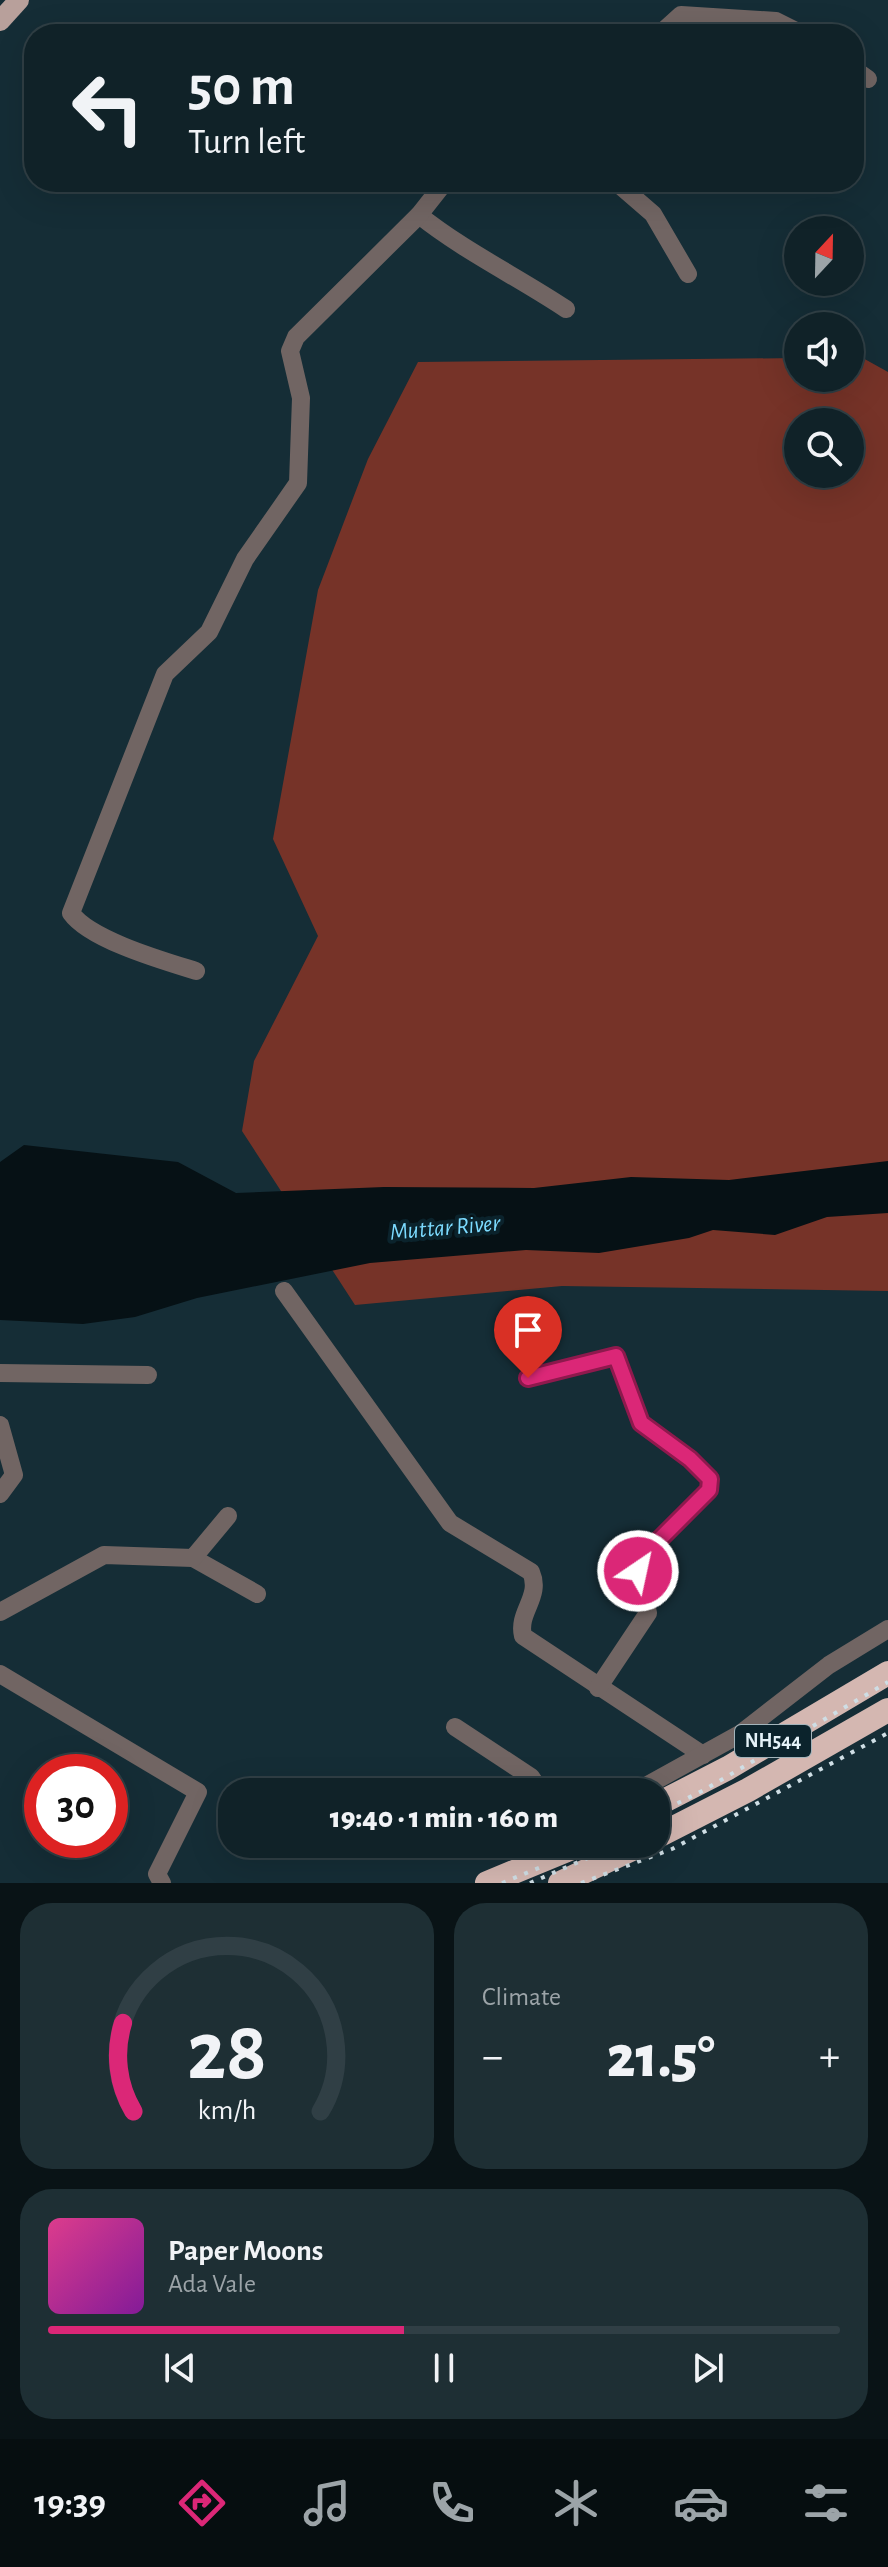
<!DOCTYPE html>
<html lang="en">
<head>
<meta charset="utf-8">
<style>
	body { margin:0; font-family:"Alegreya Sans",sans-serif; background:#1e2f34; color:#f1f3f6; height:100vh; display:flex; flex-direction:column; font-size:30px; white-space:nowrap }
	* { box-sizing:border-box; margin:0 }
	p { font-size:26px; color:#9ca4a8 }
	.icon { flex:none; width:44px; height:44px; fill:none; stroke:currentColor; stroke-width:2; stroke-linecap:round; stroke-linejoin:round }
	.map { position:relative; height:1883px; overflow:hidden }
	.sheet { display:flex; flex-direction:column; gap:20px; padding:20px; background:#091316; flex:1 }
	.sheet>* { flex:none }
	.banner { position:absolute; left:24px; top:24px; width:840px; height:168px; border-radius:32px; box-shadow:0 8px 32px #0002,0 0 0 2px #303f45; background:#102228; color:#f1f3f6; overflow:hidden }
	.needle { width:52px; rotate:22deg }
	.controls { position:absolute; left:784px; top:216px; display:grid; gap:16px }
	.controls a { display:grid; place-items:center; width:80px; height:80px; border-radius:50%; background:#102228; box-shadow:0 8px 32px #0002,0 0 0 2px #303f45; font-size:40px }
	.speed { position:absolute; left:24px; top:1754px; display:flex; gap:16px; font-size:40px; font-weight:700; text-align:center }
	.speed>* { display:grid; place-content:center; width:104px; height:104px; border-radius:50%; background:#102228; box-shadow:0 8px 32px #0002,0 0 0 2px #303f45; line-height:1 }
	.speed .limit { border:12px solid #d22; background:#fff; color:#111 }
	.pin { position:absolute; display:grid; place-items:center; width:68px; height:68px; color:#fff; margin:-82px -34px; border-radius:50% 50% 50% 0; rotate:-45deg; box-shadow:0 0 8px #0007 }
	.pin .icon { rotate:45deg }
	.me { position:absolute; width:88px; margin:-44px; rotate:34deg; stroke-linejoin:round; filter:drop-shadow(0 0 6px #0008) }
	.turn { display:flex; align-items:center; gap:28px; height:168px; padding:0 32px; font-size:36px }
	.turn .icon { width:104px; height:104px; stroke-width:2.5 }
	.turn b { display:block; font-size:56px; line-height:68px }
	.big { font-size:60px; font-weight:800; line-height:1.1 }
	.sheet .tile { flex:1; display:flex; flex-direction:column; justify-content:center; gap:12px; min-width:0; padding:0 28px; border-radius:32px; background:#1e2f34 }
	.sheet .dial { align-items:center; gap:0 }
	.dial svg { height:208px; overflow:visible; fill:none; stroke:#303f45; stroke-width:7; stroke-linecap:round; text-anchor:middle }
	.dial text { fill:#f1f3f6; stroke:none }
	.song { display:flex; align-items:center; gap:24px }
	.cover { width:96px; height:96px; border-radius:12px; background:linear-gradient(135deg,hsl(330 70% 55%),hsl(290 70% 35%)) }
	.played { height:8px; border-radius:4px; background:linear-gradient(90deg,#db2777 45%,#303f45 45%) }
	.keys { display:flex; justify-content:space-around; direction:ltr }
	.heat { display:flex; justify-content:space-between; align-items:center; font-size:44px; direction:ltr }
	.sheet .tiles { flex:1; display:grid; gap:20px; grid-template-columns:1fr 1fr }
	.tile:last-child { grid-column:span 2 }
	.trip { position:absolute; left:218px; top:1778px; width:452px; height:80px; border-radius:32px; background:#102228; box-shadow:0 8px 32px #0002,0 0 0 2px #303f45; font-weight:800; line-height:80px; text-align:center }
	.menu { display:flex; height:128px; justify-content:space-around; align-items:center; background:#060e10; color:#9ca4a8 }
	.menu .icon { width:56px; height:56px }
	.menu .current { color:#db2777 }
	.menu b { font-size:36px; color:#f1f3f6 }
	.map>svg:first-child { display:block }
</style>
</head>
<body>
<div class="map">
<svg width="888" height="1883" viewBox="0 0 888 1883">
	<rect width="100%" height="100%" fill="#152d36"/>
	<path fill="#763328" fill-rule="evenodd" d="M850,357H861L888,372V1291L562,1286L355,1305L242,1131L254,1061L318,936L273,839L318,590L368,459L418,362L798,358V378H850ZM798,422H850V474H798Z"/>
	<path fill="#061115" d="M24,1145L178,1162L236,1193L384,1187L534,1188L631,1177L729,1180L888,1161V1213L827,1217L775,1235L713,1230L689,1238L599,1253L526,1250L370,1263L197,1298L135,1317L83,1324L0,1320V1162Z"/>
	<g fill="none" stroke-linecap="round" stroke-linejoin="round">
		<g stroke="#716563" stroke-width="18">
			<path d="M660,34L681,15L776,21L802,34"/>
			<path d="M854,69L868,79"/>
			<path d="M616,182L653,214L688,274"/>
			<path d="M419,215C464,251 518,277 566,309"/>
			<path d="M196,971C164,961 90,940 71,913L165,674L209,632L245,559L298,483L301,398L290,351L296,337L419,215L445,182"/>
			<path d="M284,1291L450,1523L531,1572C542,1597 517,1612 523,1636L703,1755"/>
			<path d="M0,1373L148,1375"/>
			<path d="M528,1378L616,1356L641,1423L690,1459L710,1479L709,1490L643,1556L638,1571L648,1613L598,1688"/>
			<path d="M0,1425L14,1475L0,1494"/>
			<path d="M193,1558L257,1594"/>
			<path d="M0,1612L104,1555L193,1558L228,1516"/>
			<path d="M0,1674L198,1792L157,1874L162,1883"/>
			<path d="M455,1727L531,1777L541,1792"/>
			<path d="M635,1792L740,1734L829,1665L888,1629"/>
		</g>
		<path stroke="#b8a09b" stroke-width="20" d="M0,21L19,0"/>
		<g stroke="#d4b7b1" stroke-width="24">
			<path d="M656,1805L728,1768L888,1673"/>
			<path d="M656,1837L748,1790L888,1710"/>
			<path d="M487,1883L582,1844"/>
			<path d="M560,1883L643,1844"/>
		</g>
		<g stroke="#cfdee5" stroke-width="4" stroke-dasharray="4 8" stroke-linecap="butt">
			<path d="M656,1814L704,1790L888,1682"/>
			<path d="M502,1883L541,1867"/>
			<path d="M530,1883L620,1844"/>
			<path d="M581,1883L672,1849L888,1733"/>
		</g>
	</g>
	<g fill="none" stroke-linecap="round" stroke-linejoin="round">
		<g stroke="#8e194d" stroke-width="20">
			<path id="route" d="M528,1378L616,1356L641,1423L690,1459L710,1479L709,1490L643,1556L638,1571"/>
		</g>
		<use href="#route" stroke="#db2777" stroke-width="14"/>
	</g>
	<g text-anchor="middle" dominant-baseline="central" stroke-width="8" stroke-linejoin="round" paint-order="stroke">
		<rect fill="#0b232c" stroke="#a3b4bb" stroke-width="2" x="735" y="1725" width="76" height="32" rx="6"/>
		<g font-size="20" font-weight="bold" fill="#e4f2f8">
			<text x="773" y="1741">NH544</text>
		</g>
		<g font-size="24" font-style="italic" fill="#7cdbff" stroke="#0b232c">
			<text transform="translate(445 1228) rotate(-5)">Muttar River</text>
		</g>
	</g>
</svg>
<div class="controls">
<a><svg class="needle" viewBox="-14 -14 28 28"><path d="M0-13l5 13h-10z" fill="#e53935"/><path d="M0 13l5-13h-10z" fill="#9ca4a8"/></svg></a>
<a><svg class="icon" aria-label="sound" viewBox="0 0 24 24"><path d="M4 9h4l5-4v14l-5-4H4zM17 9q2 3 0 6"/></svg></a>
<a><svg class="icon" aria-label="search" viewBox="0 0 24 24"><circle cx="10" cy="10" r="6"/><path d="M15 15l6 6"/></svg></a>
</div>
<div class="speed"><div class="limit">30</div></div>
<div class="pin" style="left:528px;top:1378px;background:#d93025"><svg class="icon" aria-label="arrive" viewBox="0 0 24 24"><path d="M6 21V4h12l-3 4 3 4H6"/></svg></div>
<svg class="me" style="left:638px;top:1571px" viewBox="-20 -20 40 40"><circle r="17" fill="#db2777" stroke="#fff" stroke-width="3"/><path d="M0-11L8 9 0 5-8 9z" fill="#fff"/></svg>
<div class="trip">19:40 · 1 min · 160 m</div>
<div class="banner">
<div class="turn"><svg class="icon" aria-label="left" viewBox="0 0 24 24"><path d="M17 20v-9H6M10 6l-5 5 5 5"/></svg><div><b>50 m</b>Turn left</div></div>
</div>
</div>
<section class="sheet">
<div class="tiles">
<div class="tile dial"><svg viewBox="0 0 100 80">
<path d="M14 69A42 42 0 1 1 86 69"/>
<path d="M14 69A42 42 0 0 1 10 35" stroke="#db2777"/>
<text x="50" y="56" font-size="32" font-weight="700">28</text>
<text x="50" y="72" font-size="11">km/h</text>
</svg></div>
<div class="tile"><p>Climate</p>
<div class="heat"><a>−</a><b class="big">21.5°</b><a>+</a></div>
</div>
<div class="tile">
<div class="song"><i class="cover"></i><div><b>Paper Moons</b><p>Ada Vale</p></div></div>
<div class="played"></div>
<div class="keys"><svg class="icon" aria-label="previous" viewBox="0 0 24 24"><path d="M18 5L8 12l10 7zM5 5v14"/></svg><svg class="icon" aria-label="pause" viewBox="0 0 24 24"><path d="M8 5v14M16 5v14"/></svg><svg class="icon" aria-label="next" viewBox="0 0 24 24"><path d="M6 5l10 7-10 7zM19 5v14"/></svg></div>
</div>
</div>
</section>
<nav class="menu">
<b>19:39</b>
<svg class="icon current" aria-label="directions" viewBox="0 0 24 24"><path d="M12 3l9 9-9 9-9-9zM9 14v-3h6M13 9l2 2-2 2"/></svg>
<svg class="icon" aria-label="music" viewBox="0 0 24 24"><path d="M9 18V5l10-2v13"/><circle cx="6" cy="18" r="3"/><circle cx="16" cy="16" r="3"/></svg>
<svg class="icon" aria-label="phone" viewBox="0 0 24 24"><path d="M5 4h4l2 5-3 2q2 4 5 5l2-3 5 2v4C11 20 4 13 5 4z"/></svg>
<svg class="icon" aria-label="climate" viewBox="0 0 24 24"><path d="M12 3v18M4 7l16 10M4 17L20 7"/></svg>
<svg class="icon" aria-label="car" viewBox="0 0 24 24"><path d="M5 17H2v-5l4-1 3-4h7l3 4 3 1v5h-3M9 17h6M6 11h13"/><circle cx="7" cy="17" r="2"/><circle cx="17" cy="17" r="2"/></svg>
<svg class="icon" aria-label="filters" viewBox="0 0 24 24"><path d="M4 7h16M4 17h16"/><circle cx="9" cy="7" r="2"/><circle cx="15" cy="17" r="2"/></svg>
</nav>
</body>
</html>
